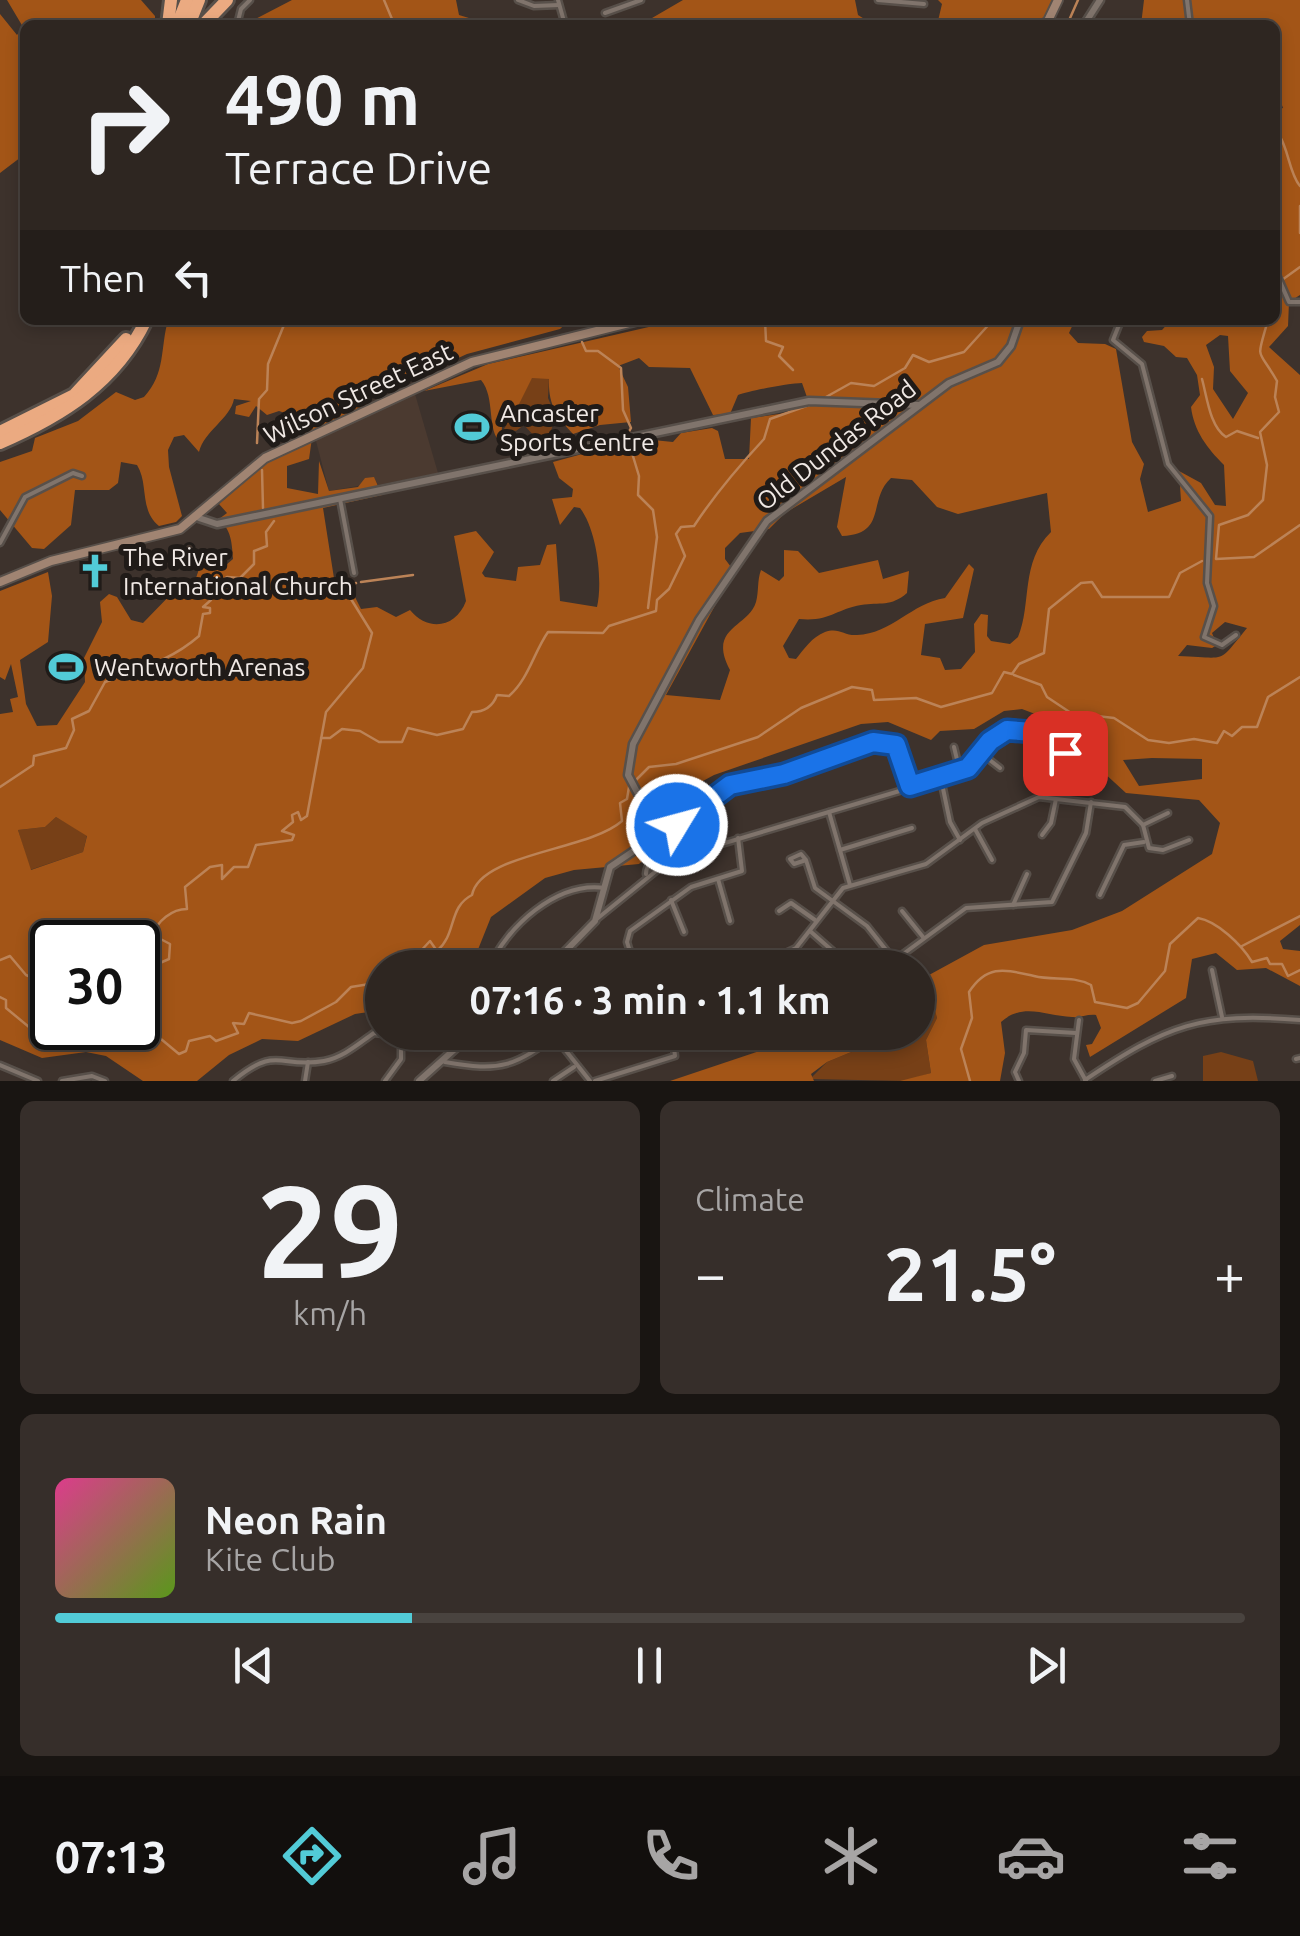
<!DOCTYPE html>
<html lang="en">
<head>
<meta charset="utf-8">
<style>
	body { margin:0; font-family:Ubuntu,sans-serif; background:#362e2a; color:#f1f3f6; height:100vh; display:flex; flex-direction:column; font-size:38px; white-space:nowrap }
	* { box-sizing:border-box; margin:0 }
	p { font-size:32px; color:#a7a5a5 }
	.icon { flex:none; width:55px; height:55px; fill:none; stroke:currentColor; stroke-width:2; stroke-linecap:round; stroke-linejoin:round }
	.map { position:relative; height:1081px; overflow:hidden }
	.side { display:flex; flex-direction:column; gap:20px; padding:20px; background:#191512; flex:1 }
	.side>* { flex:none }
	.hud { position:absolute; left:20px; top:20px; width:1260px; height:305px; border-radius:15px; box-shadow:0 5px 15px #0003,0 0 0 2px #49433f; background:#2e2621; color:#f1f3f6; overflow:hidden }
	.speed { position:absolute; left:30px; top:920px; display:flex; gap:20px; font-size:50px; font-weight:700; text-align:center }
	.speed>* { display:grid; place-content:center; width:130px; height:130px; border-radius:50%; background:#2e2621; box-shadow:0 5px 15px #0003,0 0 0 2px #49433f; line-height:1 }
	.speed .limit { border:5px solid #111; border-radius:15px; background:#fff; color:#111 }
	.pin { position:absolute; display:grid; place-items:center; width:85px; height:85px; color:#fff; margin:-42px; border-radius:20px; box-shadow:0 5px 15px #0006 }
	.me { position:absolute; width:110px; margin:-55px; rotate:53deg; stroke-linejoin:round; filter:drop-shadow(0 0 8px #0008) }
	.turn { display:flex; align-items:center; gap:35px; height:210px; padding:0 40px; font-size:45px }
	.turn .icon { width:130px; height:130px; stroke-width:2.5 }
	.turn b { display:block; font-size:70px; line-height:85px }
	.then { display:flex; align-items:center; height:95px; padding:0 40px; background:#0003; gap:20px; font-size:38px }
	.big { font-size:75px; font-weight:700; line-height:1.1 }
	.side .card { flex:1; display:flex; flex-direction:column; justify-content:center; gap:15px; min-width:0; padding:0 35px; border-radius:15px; background:#362e2a }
	.side .dial { align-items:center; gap:0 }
	.dial b { font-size:130px; line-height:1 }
	.song { display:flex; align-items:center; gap:30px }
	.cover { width:120px; height:120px; border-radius:15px; background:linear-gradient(135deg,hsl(330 70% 55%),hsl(90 70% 35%)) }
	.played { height:10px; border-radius:5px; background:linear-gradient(90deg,#52cbd7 30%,#49433f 30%) }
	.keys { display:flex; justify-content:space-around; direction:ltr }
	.heat { display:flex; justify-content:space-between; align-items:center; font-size:55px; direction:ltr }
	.side .tiles { flex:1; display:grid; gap:20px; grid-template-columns:1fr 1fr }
	.card:last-child { grid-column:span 2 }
	.trip { position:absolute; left:365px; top:950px; width:570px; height:100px; border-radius:50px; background:#2e2621; box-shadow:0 5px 15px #0003,0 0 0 2px #49433f; font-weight:700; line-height:100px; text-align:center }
	.menu { display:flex; height:160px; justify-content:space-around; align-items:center; background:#120f0d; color:#a7a5a5 }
	.menu .icon { width:70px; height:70px }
	.menu .on { color:#52cbd7 }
	.menu b { font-size:45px; color:#f1f3f6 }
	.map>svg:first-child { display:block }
</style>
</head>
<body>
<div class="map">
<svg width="1300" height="1081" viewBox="0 0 1300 1081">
	<rect width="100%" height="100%" fill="#3d322c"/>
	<path fill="#4b3a30" d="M415,394L438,473L378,485L374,478L358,486L329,491L315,437Z"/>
	<g fill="#774017">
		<path d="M540,375L549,379L548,398L556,417L546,444H535V437L524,425L516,431L504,429L532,377Z"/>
		<path d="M56,817L87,835L83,852L30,870L18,830L45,827Z"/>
		<path d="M923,997L934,1007L937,1018L926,1040L931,1073L905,1081L810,1079L827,1062L873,1043L877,1033L918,1032V1001Z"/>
		<path d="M1221,1052L1253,1061L1258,1081H1203V1056Z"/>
	</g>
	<g fill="#a35517" fill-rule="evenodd">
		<path d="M7,0H141L155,16V24L25,25V154L0,173V14L17,35L23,27Z"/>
		<path d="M292,0H456L459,15L492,25H244Z"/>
		<path d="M683,0H855L858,15L874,25H640Z"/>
		<path d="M938,0H1055L1042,25H937L942,4Z"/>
		<path d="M1144,0H1300V295L1289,302L1288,326L1269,347L1300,375V925L1280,941L1283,949L1300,951V986L1266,968L1237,970L1216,953L1192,959L1186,998L1090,1057L1086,1045L1092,1044L1101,1028L1096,1015C1087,1014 1080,1018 1072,1017C1046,1016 1023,1002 1001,1022L1005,1053L1000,1081H900L931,1073L926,1040L937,1018L934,1007L923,997L918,1001V981L984,945L1072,930L1122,911L1212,854L1220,823L1199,800L1126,793L1043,717L1022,709L1004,711L974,729L940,731L931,740L888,722L861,724L714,775L679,794L658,822C662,838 652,853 639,864L574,870L545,878L491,917L471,967L382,968V1010L355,1014L298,1041L262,1039L229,1055L197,1081H143L106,1056L86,1052L42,1058L0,1040V714L13,712L10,699L18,697L11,664L5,680L0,677V591L48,572L52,596L48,642L20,660L26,704L37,726L57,725L85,682L84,658L102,622L100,602L109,594L117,597L131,620L143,623L176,589L193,587L200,566L226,565L233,559C232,542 231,530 219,519L227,513L219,504L265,464L312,438L309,459L287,466V488L318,494L319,461L329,491L358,487L365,478L374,477L382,495L323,508L336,591L353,593L361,609L377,607L396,617L410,610C428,632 456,628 466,601L454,536L476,531L494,552L482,573L485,577L516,581L518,567L540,565L547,545L556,544L560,601L597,607C603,581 597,530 580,508L574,507L560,525L552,499L572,497L573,489L559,478L553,462L619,444L640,447L653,440L673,442L681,433L712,428L718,431L725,459H749L751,418L786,413L808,400L802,383C790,383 749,391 738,395L730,414L713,415L690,368L649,367L639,358L618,366L628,387L631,422L600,425L573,434C556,416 548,404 549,379L532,378L514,414L502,426L501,443C486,430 496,398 481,380L424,391L488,364L679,320H1075L1069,333L1078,343L1105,344L1116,349L1132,442L1144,464L1140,479L1148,512L1181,501L1179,471L1201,483L1215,505L1226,506L1224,465C1207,448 1194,431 1191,407L1200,395L1197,375L1187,358L1176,357L1164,346L1144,342L1142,337L1147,331L1162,330L1171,320H1275V110L1283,108L1275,85V25H1141ZM1220,335L1228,336L1230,371L1248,393L1233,419L1213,389L1214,367L1206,345ZM846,477L837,527L842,536C888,534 867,500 891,478L912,480L937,507L958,514L1047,493L1051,532C1020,562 1032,604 1018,637L1010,644L991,641L987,636L988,615L981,614L974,624L975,652L961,669L945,670L940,658L921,655L925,624L963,618L974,569L969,564L945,598C912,603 891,634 857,635C844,636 839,627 825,632C812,637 804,649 796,659L789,658L783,646L799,619C830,622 836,609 861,605C880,602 891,607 907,593L909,571L883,579L878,560L819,573L798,551L784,550V576L779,581L761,570C757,581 759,591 756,602C748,628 707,627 730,670L720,700L666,695L734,571L725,559V548L740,533L769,529L785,513ZM1225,622L1247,628C1217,664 1230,658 1178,656L1187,645L1212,648L1217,645L1212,633ZM1152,758L1202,759V779L1139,786L1123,760ZM56,817L87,836L83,852L31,870L18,830L45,827ZM52,942H138V1028H52Z"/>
		<path d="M168,320H570L560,329L467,354L408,381L358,383V392L369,403L300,436L302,419L279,411L267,415L256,406L249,417L235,414L236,406L251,401L234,399C230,419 204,431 199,452L184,435L174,437L168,450L169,467L182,516L176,522L159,526C139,510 149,484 137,465L121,462L118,483L109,490H75L71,525L44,549L32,548L0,510V462L32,451L35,438L78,421L116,392L135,400L144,397C166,373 160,349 168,320Z"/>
		<path d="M816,1032L877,1033L873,1043L827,1062L811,1074L814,1081H670Z"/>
	</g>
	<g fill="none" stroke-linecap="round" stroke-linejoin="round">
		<g stroke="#bc8357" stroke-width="2.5">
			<path d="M384,0L392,19L414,25"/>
			<path d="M1067,25L1078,0"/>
			<path d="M1279,135C1289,150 1289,173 1300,186"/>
			<path d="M1300,206V233"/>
			<path d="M1275,285L1300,267"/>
			<path d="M765,320L766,341L783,347L779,356L793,370"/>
			<path d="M1268,320C1256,363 1257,346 1277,381L1275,397L1279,412L1260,432L1267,465L1263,500L1248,515L1219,525L1216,559L1254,557L1300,525"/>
			<path d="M582,342L586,351H598L621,368L623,410L631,428L627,435"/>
			<path d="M1202,379C1207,397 1210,427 1226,437L1237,431L1258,438"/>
			<path d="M826,397L851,383L874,386L905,368L913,355L929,362L964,352L993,320"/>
			<path d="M257,443L259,399L267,390L268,364L286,320"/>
			<path d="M629,443L639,476L638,495L653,510L657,537L648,608"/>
			<path d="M262,470L263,508"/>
			<path d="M361,582L413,575"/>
			<path d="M1014,675L1041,685L1047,697L1071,713L1114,718L1148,740L1169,743L1194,739L1217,743L1224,731L1232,736L1242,727H1257L1268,697L1300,677"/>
			<path d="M321,738H330L342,729L360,731L379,742H402L408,728L437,735L463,729L472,712C484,712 493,706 497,695L509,696C528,680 534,652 548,632L603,633L609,626L656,611L657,600L669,589L685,556L676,534L681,527L694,526C715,494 739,466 764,439L770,419L812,404"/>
			<path d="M0,787L33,765L34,756L66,748L74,730L72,719L89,711L105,682C139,669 172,660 199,636L203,614L210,613V608L203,607L211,600L210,589L227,577L240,578L254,564V551L267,546L266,532L274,521"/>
			<path d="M1242,946L1300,916"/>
			<path d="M0,960L10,956L26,975L52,986"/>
			<path d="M406,968L417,963V955L430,941L437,951C457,934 448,907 472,895C480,853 588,851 622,821L620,803L627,799L629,787L649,767L676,764L758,737L801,708L852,687L872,690L874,700L916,698L941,707L992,693L1004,672L1012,674L1019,664L1044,653L1049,609L1081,583L1092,582L1102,597H1169L1180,573L1202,561"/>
			<path d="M138,985L153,966L169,959L170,944L153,935C157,921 172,909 187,909L185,887L210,867L222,865V879L234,867H248L256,845L292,840L294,835L282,831L293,822L292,815L298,812L301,820L307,816L326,712L363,668L372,633L351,599L339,594L340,588L356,583"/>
			<path d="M0,997L6,1000V1008L29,1027L39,1026L30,1014L34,1010H52"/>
			<path d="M127,1028L137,1042L161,1039L179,1054L186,1051L189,1041L210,1036L216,1041L238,1033L233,1023L244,1024L249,1013L292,1023L301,1021L336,1002L351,987L382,982"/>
			<path d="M970,1081L961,1049L972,1018L969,992C988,963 1006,970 1034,976C1054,981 1072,975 1091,985L1095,1002L1127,1008L1138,1003L1165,971L1170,944L1198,918C1217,921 1242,945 1252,962L1267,958L1270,964H1282L1288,976L1300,970"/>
		</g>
		<g stroke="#58504a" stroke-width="9">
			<g id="minor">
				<path d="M518,0L534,6L559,5"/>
				<path d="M558,0L565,25"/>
				<path d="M878,0L924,4"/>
				<path d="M1187,0L1190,25"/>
				<path d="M605,13L641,0"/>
				<path d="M237,25L241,9L250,0"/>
				<path d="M1037,25L1048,20"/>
				<path d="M1275,270L1289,302H1300"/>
				<path d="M1121,320L1113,340L1142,364L1168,464L1210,516L1207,583L1214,606L1204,637L1222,645L1236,635"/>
				<path d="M340,499L354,573"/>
				<path d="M0,543L25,497L73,473L82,476"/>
				<path d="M954,747L960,772"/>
				<path d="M982,754L1000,768"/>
				<path d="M941,779L950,822L960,840"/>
				<path d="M829,812L850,885"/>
				<path d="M1143,825L1168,813"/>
				<path d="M975,829L992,860"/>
				<path d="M1042,835L1051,823L1056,799"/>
				<path d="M840,850L912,828"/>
				<path d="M806,860L801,854L790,859L794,864L806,860L815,888L867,926L894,960"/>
				<path d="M646,874C645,855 709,796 728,787C744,779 764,779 781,774C815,764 848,745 884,740L896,745L909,786"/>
				<path d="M718,879L730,921"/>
				<path d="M1100,895L1124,845L1144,842"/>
				<path d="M671,900L684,932"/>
				<path d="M1013,905L1027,874"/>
				<path d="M779,911L791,903L815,920"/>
				<path d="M902,911L923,937"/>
				<path d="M598,918L671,859L960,773C974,765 979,757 988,744C1010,713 1041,739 1065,753"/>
				<path d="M810,931L852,968"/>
				<path d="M489,968C506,927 557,881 605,888"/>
				<path d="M635,968L627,942L630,931L691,887L742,871L738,838"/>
				<path d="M754,968L796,948L843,888L926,864L982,823L1039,797L1125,807L1143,825L1149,848L1163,850L1189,840"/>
				<path d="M884,968L966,908L1052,902L1086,833L1091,802"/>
				<path d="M1212,970L1222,1017"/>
				<path d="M1079,1020L1074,1059L1086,1081"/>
				<path d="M600,1032H619"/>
				<path d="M555,1037L590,1081"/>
				<path d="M1296,1059L1300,1058"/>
				<path d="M445,1062C501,1072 514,1067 561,1032"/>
				<path d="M0,1065L38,1081"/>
				<path d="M1085,1080C1167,1025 1201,1012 1300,1020"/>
				<path d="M62,1081L92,1076L105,1081"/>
				<path d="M233,1081C278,1044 279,1069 324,1061C344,1057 358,1044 374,1033L401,1036L418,1032"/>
				<path d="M305,1081L308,1062"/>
				<path d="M385,1081L401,1059V1036"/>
				<path d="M553,1081L574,1067"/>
				<path d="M595,1081L675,1056L672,1032"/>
				<path d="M1019,1081L1015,1072L1024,1053L1026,1030L1076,1033"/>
				<path d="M1155,1081L1172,1076"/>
			</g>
		</g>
		<g stroke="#58504a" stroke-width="11">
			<g id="tertiary">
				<path d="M1084,25L1100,0"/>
				<path d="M199,518L217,524L809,401L918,405"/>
				<path d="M549,968L595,921L610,867L638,848L647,828L645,807L628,775L633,744L699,620L767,521L949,383L998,362L1011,346L1020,320"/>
				<path d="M419,1081L474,1032"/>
			</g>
		</g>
		<g stroke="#58504a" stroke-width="12">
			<g id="secondary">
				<path d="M1046,25L1058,0"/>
				<path d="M0,582L51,561L180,529L265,458L472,362L641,320"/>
			</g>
		</g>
		<g stroke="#58504a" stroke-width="18">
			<g id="motorway">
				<path d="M168,25L171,0"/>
				<path d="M177,25L187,0"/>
				<path d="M189,25L199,0"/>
				<path d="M203,25L227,0"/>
				<path d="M0,432L74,395L126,339"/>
				<path d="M0,443C62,416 116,383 146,320"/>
			</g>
		</g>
		<use href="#minor" stroke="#80746c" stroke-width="4"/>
		<use href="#tertiary" stroke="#80746c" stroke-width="6"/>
		<use href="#secondary" stroke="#a08472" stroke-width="8"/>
		<use href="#motorway" stroke="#ebaa81" stroke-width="12"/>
	</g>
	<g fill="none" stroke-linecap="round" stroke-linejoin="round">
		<g stroke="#114b97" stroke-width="25">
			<path id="route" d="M677,825L730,785L784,774L873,742L896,745L910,786L968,768L990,741L1007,730L1033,732L1065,753"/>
		</g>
		<use href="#route" stroke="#1a73e8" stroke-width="18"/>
	</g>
	<defs>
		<g id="stadium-bare" transform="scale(2.7)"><path d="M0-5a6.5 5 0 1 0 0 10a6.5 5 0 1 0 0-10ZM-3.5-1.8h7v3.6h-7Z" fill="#52cbd7" stroke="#201b18" stroke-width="2.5" paint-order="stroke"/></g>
		<g id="church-bare" transform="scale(2.7)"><path d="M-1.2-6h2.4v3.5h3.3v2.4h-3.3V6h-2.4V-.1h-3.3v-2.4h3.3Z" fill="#52cbd7" stroke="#201b18" stroke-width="2.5" paint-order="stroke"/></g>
	</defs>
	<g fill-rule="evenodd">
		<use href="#stadium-bare" x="472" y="427"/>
		<use href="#church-bare" x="95" y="571"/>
		<use href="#stadium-bare" x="66" y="667"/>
	</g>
	<g text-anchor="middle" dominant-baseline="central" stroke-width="10" stroke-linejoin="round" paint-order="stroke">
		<g font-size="25" fill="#f0e9e5" stroke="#201b18">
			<text transform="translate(358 393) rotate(-25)">Wilson Street East</text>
			<text transform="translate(836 445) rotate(-38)">Old Dundas Road</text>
		</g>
		<g font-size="25" fill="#f0e9e5" stroke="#201b18" text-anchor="start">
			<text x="500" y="413">Ancaster<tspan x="500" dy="29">Sports Centre</tspan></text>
			<text x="123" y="557">The River<tspan x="123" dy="29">International Church</tspan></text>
			<text x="94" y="667">Wentworth Arenas</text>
		</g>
	</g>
</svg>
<div class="speed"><div class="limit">30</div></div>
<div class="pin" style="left:1065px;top:753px;background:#d93025"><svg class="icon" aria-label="arrive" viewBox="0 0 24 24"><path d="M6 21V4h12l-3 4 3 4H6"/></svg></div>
<svg class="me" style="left:677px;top:825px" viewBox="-20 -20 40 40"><circle r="17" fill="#1a73e8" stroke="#fff" stroke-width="3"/><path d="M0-11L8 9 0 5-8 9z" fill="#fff"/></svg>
<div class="trip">07:16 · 3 min · 1.1 km</div>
<div class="hud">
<div class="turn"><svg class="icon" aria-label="right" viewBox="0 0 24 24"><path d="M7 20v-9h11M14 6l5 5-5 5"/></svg><div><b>490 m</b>Terrace Drive</div></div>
<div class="then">Then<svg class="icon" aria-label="left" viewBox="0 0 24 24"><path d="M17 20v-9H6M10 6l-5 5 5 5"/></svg></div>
</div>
</div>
<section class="side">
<div class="tiles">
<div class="card dial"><b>29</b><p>km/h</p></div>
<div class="card"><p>Climate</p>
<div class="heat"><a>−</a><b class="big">21.5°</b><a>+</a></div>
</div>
<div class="card">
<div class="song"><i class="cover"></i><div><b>Neon Rain</b><p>Kite Club</p></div></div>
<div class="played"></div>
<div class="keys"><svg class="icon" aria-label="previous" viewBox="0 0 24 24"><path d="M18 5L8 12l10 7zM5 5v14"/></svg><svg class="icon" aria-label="pause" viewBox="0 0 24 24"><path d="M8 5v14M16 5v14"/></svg><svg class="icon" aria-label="next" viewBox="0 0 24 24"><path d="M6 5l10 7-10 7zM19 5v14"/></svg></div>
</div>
</div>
</section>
<nav class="menu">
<b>07:13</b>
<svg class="icon on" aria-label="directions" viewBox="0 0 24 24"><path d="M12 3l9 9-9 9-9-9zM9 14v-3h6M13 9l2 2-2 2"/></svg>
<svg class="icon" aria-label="music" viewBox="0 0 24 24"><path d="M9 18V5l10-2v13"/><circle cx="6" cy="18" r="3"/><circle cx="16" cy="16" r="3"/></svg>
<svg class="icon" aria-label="phone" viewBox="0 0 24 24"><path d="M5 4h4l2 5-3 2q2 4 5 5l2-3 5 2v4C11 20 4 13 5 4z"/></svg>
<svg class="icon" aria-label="climate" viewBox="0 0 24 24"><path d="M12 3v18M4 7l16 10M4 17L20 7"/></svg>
<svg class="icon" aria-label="car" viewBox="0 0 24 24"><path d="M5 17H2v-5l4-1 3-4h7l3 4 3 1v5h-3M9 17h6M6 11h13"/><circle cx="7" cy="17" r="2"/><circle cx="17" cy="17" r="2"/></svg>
<svg class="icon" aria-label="filters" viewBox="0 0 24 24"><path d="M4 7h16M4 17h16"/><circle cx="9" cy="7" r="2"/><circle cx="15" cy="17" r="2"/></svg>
</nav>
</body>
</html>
